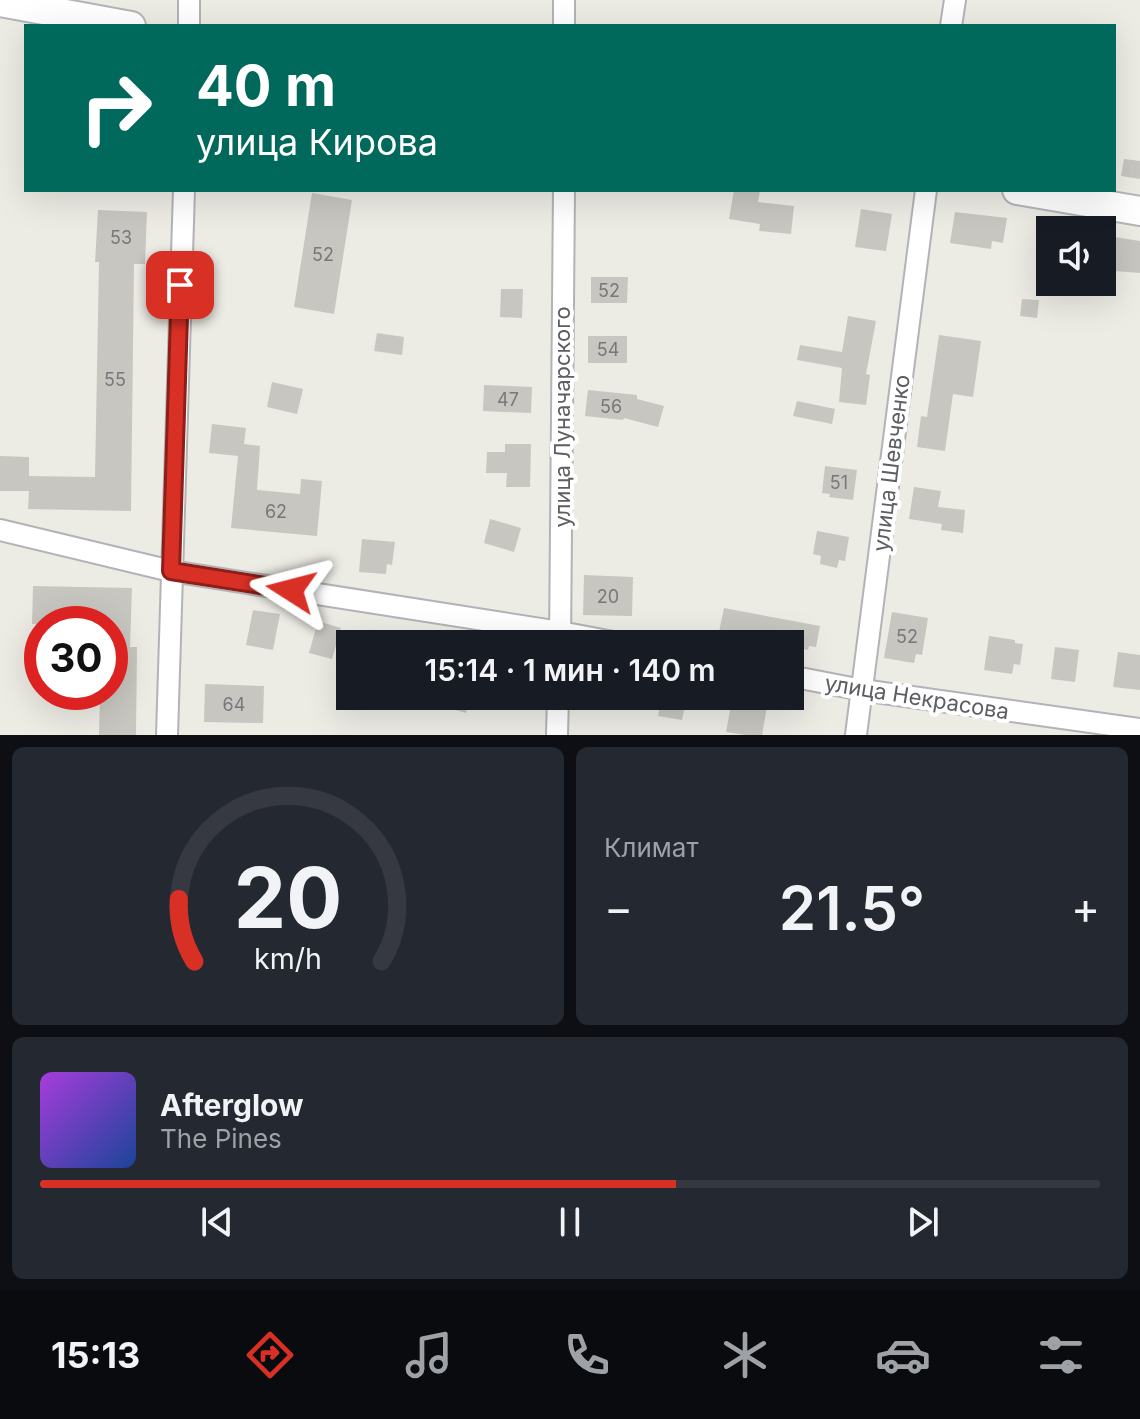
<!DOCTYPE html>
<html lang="ru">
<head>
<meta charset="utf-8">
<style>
	body { margin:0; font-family:Inter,sans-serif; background:#242831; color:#f1f3f6; height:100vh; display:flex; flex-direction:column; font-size:30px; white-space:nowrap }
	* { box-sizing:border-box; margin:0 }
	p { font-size:26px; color:#9ea1a6 }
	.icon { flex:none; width:44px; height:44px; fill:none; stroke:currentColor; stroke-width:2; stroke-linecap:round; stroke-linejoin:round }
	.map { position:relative; height:735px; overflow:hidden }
	.side { display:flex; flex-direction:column; gap:12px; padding:12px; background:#0d0f14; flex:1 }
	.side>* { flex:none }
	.hud { position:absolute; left:24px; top:24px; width:1092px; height:168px; border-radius:0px; box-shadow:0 8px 32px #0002; background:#00695c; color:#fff; overflow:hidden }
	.fabs { position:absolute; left:1036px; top:216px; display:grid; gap:16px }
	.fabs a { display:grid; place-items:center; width:80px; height:80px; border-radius:0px; background:#171b24; box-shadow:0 8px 32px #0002; font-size:40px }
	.speed { position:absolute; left:24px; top:606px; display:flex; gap:16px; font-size:40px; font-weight:700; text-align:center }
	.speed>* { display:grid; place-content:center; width:104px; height:104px; border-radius:50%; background:#171b24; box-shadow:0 8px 32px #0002; line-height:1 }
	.speed .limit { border:12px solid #d22; background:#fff; color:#111 }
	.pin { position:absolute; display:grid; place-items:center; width:68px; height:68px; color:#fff; margin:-34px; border-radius:16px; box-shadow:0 4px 12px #0006 }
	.me { position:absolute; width:88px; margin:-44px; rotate:279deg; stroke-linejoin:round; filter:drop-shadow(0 0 6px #0008) }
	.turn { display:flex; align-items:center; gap:28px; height:168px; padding:0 40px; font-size:36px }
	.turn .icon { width:104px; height:104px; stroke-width:2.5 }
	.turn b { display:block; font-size:56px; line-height:68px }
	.big { font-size:60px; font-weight:600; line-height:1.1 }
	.side .widget { flex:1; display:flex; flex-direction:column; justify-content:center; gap:12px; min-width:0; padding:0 28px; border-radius:12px; background:#242831 }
	.side .dial { align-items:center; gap:0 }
	.dial svg { height:208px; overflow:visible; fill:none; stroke:#363941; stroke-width:7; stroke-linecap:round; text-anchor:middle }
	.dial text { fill:#f1f3f6; stroke:none }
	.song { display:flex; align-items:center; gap:24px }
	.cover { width:96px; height:96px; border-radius:12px; background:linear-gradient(135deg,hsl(280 70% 55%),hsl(220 70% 35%)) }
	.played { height:8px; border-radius:4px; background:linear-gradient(90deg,#d93025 60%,#363941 60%) }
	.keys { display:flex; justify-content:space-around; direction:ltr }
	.heat { display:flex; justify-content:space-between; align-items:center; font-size:44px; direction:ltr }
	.side .tiles { flex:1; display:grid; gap:12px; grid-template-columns:1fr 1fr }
	.widget:last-child { grid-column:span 2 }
	.trip { position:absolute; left:336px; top:630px; width:468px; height:80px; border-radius:0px; background:#171b24; box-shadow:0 8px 32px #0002; font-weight:600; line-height:80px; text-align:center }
	.dock { display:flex; height:128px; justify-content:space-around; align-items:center; background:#090b0e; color:#9ea1a6 }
	.dock .icon { width:56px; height:56px }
	.dock .on { color:#d93025 }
	.dock b { font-size:36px; color:#f1f3f6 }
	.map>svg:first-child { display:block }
</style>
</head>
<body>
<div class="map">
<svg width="1140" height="735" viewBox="0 0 1140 735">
	<rect width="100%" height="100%" fill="#ecebe4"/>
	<g fill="#c8c6c0">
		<path d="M1124,159L1140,161V179L1121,176Z"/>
		<path d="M734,190H760L758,202L794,206L791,234L759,231L760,224L729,219Z"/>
		<path d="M312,193L352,200L334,314L294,307Z"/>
		<path d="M861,209L892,214L886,251L855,247Z"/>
		<path d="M98,210L147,212L145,264H134L131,511L28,509L29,491H0V456L29,457V476L95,477L99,262H95Z"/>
		<path d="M955,212L1007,218L1003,243L992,241L991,249L950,243Z"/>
		<path d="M1102,235L1140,241V273L1102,270Z"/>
		<path d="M591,277H628L627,303H591Z"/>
		<path d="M501,289H523L522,318L500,317Z"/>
		<path d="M1022,299L1039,300L1037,318L1020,316Z"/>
		<path d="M848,316L876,321L866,374L870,375L866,405L839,402L842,368L797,360L800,345L842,352Z"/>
		<path d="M377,333L404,337L402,355L374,351Z"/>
		<path d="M939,335L981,341L973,397L953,394L945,451L917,447L921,416L927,417Z"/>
		<rect x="588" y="336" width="39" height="27"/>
		<path d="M272,382L303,389L297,414L267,407Z"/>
		<path d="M484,385L532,387L531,413L483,411Z"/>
		<path d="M588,390L637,395V399L664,406L658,427L624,418L623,420L585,416Z"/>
		<path d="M797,401L835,409L832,424L793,416Z"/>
		<path d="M212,424L246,428L244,444L260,446L257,490L300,494L301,479L322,481L317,536L231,528L238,456L209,453Z"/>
		<path d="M505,444H531L530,487H506L507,473H486L487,452H505Z"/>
		<path d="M825,466L857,470L853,500L829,497L830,494L822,493Z"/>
		<path d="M914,487L941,491L938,507L965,510L963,533L941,530L942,524L909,519Z"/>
		<path d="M490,519L521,528L514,552L484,543Z"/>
		<path d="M817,531L849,537L845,561L839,560L837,568L820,564L821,556L813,554Z"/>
		<path d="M362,539L395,542L392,565L387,564L386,574L359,572Z"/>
		<path d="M584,575L633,577L632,616L583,615Z"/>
		<path d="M33,586L132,588L130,647H137L136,735H99L100,692H110V624H32Z"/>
		<path d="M724,608L820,626L816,647L809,646L808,650L790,646V644H779L719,632Z"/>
		<path d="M253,610L280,614L273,650L246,645Z"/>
		<path d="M892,612L928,618L922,655L916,654L914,663L884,658Z"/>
		<path d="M318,621L341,628L332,659L309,653Z"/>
		<path d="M989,636L1015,640V643L1023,644L1020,665L1014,664L1012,674L984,670Z"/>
		<path d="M1055,647L1079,650L1075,682L1051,679Z"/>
		<path d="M1118,652L1140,655V690L1113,687Z"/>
		<path d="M205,684L264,686L263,723L204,722Z"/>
		<path d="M423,696H471L466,713L422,700Z"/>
		<path d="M662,696H687L682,720L658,716Z"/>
		<path d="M732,700L767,706L762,735H746L726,732Z"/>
	</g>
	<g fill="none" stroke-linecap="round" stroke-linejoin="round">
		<g stroke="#b1b3b7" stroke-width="24">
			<g id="minor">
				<path d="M564,0V26"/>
				<path d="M189,26V0"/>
				<path d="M951,26L955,0"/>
				<path d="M0,530L171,571L560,632L624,644"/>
				<path d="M560,644L564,190"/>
				<path d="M790,676L862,690L1140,729"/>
				<path d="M167,735L184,190"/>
				<path d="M557,735L558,696"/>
				<path d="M856,735L926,190"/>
			</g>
		</g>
		<g stroke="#b3b5b9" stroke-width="32">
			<g id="secondary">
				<path d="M0,2L131,26"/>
				<path d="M1017,190L1140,211"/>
			</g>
		</g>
		<use href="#minor" stroke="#fff" stroke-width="20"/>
		<use href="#secondary" stroke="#fff" stroke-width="28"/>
	</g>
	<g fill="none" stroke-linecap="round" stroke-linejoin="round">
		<g stroke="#8d1f18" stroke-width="20">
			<path id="route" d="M180,285L171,571L291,590"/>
		</g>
		<use href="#route" stroke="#d93025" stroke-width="14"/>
	</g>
	<g text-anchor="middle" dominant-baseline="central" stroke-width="8" stroke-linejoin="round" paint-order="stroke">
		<g font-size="18" fill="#77787a">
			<text x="121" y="237">53</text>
			<text x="323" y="254">52</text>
			<text x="609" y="290">52</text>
			<text x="608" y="349">54</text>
			<text x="115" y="379">55</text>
			<text x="508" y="399">47</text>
			<text x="611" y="406">56</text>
			<text x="839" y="482">51</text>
			<text x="276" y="511">62</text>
			<text x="608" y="596">20</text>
			<text x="907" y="636">52</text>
			<text x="234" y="704">64</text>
		</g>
		<g font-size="22" fill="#5c5e62" stroke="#fff">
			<text transform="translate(562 417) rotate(-90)">улица Луначарского</text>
			<text transform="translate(891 463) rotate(-83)">улица Шевченко</text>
			<text transform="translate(917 697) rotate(9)">улица Некрасова</text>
		</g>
	</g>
</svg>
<div class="fabs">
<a><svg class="icon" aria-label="sound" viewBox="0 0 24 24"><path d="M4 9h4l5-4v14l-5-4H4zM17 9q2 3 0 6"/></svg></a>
</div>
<div class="speed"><div class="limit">30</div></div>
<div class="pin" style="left:180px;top:285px;background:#d93025"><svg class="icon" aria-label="arrive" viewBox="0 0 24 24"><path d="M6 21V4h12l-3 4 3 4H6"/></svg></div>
<svg class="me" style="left:291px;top:590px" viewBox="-20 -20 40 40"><path d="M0-17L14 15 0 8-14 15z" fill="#d93025" stroke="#fff" stroke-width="4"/></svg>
<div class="trip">15:14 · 1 мин · 140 m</div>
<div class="hud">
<div class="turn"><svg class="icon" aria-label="right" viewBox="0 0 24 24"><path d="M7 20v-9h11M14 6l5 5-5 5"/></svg><div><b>40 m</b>улица Кирова</div></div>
</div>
</div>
<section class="side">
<div class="tiles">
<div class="widget dial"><svg viewBox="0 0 100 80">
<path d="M14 69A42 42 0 1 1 86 69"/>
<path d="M14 69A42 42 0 0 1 8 45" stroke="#d93025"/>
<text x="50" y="56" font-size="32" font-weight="700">20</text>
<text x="50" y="72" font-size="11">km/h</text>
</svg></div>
<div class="widget"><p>Климат</p>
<div class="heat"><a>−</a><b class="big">21.5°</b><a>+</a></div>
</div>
<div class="widget">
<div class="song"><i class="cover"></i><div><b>Afterglow</b><p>The Pines</p></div></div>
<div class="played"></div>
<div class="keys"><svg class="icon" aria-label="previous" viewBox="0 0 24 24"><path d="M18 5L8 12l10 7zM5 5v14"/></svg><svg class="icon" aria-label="pause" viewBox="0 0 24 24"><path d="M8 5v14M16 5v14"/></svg><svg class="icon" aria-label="next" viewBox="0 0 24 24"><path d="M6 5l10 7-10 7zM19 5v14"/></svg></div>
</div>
</div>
</section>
<nav class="dock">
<b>15:13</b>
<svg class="icon on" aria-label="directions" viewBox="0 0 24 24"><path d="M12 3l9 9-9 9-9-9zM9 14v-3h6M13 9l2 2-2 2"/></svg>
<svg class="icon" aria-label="music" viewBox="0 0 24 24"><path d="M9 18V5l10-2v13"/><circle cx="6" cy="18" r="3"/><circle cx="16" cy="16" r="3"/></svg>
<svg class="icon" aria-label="phone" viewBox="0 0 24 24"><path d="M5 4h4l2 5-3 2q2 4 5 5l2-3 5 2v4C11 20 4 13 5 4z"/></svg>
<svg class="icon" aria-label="climate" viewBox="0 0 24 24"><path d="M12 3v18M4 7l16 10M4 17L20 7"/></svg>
<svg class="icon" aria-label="car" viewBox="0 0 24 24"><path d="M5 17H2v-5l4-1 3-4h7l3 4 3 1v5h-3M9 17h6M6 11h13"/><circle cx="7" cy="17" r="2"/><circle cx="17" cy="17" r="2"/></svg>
<svg class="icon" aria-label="filters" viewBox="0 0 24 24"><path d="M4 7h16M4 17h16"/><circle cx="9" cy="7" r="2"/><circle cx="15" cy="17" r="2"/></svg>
</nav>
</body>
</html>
